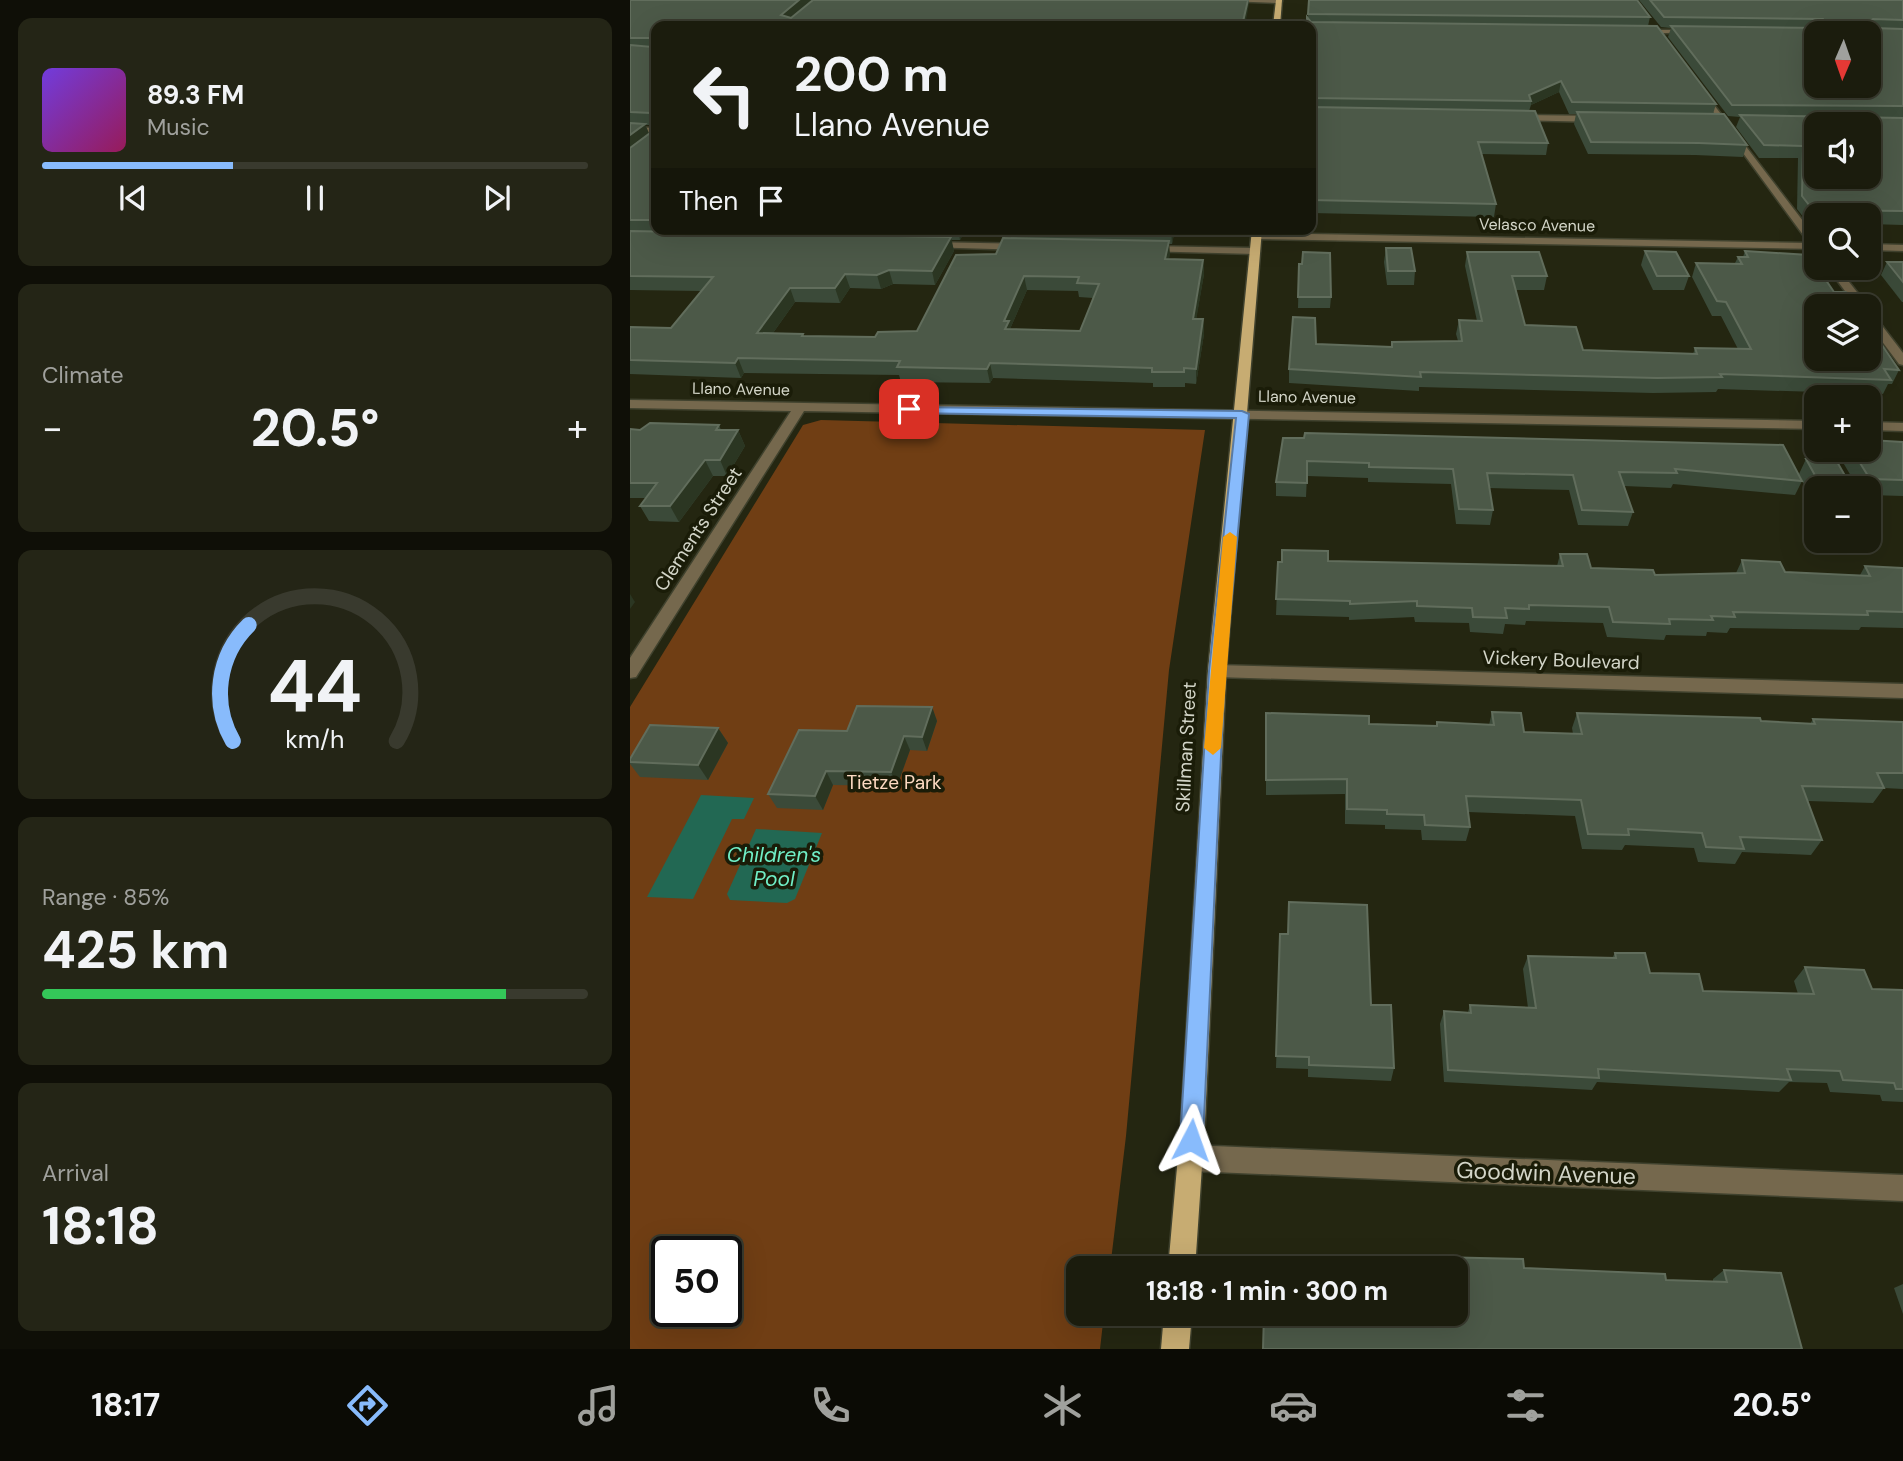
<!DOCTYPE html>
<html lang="en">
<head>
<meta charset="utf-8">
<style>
	body { margin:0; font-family:"DM Sans",sans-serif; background:#242516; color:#f1f3f6; height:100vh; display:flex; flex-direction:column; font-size:26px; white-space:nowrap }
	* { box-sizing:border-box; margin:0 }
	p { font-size:23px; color:#a0a19d }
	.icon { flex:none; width:38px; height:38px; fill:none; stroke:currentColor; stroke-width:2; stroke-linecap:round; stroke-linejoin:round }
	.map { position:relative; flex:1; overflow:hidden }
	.drawer { display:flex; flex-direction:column; gap:18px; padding:18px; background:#0f0f07; width:630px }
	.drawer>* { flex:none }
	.top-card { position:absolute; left:21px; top:21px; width:665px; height:214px; border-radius:14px; box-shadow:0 7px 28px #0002,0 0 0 2px #393a2e; background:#1b1c0d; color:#f1f3f6; overflow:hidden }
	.needle { width:46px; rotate:182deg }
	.buttons { position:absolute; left:1174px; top:21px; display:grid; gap:14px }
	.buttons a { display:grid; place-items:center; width:77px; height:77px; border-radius:14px; background:#1b1c0d; box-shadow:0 7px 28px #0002,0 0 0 2px #393a2e; font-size:35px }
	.speed { position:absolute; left:21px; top:1236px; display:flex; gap:14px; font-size:35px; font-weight:700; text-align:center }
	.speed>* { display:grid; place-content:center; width:91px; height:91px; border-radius:50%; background:#1b1c0d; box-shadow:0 7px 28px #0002,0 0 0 2px #393a2e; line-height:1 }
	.speed .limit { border:4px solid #111; border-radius:10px; background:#fff; color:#111 }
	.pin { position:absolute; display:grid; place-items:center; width:60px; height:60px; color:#fff; margin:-30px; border-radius:14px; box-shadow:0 4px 10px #0006 }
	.me { position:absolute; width:77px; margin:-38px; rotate:4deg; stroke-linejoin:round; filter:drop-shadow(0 0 5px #0008) }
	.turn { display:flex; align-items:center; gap:24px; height:147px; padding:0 28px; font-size:32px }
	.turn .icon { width:91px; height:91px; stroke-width:2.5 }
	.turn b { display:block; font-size:49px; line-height:60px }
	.then { display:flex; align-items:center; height:66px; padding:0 28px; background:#0003; gap:14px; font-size:26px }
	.big { font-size:52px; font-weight:700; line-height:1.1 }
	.drawer .card { flex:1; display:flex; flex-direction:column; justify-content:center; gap:10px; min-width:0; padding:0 24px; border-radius:14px; background:#242516 }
	.drawer .dial { align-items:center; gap:0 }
	.dial svg { height:182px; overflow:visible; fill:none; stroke:#393a2e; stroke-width:7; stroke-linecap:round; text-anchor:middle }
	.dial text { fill:#f1f3f6; stroke:none }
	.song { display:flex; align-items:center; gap:21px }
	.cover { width:84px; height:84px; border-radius:10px; background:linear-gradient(135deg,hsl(260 70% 55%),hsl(330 70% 35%)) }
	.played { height:7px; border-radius:4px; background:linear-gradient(90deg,#88bbfc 35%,#393a2e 35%) }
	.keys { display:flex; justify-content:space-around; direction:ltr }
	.heat { display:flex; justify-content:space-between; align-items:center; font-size:38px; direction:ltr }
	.charge { height:10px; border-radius:5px; background:linear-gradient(90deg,#34c759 85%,#393a2e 0) }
	.trip { position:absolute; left:436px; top:1256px; width:402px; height:70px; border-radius:14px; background:#1b1c0d; box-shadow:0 7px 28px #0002,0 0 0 2px #393a2e; font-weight:700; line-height:70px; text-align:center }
	.menu { display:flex; height:112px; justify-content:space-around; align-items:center; background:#0b0b05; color:#a0a19d }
	.menu .icon { width:49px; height:49px }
	.menu .active { color:#88bbfc }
	.menu b { font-size:32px; color:#f1f3f6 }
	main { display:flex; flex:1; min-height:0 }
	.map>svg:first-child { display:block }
</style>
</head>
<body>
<main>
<section class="drawer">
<div class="card">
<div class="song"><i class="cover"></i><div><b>89.3 FM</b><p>Music</p></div></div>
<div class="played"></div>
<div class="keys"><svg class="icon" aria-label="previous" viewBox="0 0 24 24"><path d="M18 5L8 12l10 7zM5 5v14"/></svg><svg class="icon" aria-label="pause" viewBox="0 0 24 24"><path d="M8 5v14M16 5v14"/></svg><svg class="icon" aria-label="next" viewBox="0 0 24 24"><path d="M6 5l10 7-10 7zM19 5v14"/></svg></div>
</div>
<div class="card"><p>Climate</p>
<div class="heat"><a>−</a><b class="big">20.5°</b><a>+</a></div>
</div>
<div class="card dial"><svg viewBox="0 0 100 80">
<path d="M14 69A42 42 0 1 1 86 69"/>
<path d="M14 69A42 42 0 0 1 21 18" stroke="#88bbfc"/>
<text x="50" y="56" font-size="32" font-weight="700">44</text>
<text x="50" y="72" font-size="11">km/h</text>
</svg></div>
<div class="card"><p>Range · 85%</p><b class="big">425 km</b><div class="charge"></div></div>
<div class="card"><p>Arrival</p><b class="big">18:18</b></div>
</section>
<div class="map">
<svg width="1273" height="1349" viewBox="0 0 1273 1349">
	<rect width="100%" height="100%" fill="#242611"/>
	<path fill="#703e14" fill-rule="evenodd" d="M191,420L575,430L539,670L496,1136L480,1269H448V1314H474L470,1349H0V707L170,430L173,425ZM37,1251H96V1311H37Z"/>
	<g fill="#226853">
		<path d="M71,795L124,798L114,819H102L63,899L17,897Z"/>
		<path d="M126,829L192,833L165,899L157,903L100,900L97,894Z"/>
	</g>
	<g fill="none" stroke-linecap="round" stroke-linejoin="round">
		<g stroke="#40422e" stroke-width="3">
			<g id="minor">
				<path d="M572,0H652V1L649,3Z"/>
				<path d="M1008,30H1064L1068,32L1005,34Z"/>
				<path d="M1071,88L1186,238V249L626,239L621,236L626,233L1179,243L1067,90Z"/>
				<path d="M885,115L969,116L973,119L969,122L882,120Z"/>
				<path d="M0,127L26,128V134L0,133Z"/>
				<path d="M299,242L394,244L399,247L394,250L295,247V243Z"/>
				<path d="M1239,244L1273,245V251L1239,250Z"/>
				<path d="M516,246L625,248L630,251L625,254L512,251V247Z"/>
				<path d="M1198,268H1208L1238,306H1226Z"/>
				<path d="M1239,312L1243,314L1273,353V365L1269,364L1239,324Z"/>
				<path d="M0,400L1186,421V429L174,411L6,677L0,678V658L161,411L0,408Z"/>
				<path d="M1239,422L1273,423V431L1239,430Z"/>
				<path d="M587,665L1273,684V698L587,677L578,671Z"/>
				<path d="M560,1145L1273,1175V1201L560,1171L551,1167L547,1158L551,1149Z"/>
			</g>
		</g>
		<g stroke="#40422e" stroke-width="3">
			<g id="major">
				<path d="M646,0H652L650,26H643Z"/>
				<path d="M622,229H632L596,671L575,1122L565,1269H538L551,1122L578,671Z"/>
				<path d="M534,1314H562L559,1349H531Z"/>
			</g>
		</g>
		<use href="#minor" fill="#75684d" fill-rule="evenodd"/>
		<use href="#major" fill="#c7ac72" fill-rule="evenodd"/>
	</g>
	<g fill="#3b4a39" fill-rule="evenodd">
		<path d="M0,0L619,4L26,26V229H336L330,240H321L324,251L305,285L263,284L251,289L220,288L210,303L165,302L143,333L173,334L174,336L245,337L287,331L366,254L381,238L379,229H545L542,244H539V259L573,260L574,274L566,319H573L574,334L566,384L555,383V387H523V383L363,378L360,383L271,382L269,375L114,373L111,378L0,374V327L41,328L71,291L0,290ZM15,125H23L24,130L19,133ZM397,290L448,291L449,297L463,298L450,331L380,329Z"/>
		<path d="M679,0L1020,17L1018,26L1086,104L1083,114L1117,145L1113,157L1065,155L958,154L944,124L946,114H939L929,92L901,105L899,111L918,143L916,155L851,154L866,204L864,217L681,213V26H677Z"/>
		<path d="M1009,0H1273V225L1239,224V215H1186V223H1178L1167,209L1168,158H1129L1106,127L1110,117L1098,116L1038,37L1041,28L1031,27Z"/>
		<path d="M756,248L785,271L784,285H757L754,262Z"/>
		<path d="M1015,251L1059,276L1054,290H1023L1011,265Z"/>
		<path d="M1115,251L1204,292L1269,370L1262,384H1258L1253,394L1088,389L1086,392L1023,393L789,387V391L659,383V369L686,344L761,347L762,342L828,341L826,334L829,320L847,321L835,266L837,252L917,276L914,290H886L895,325L953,350L1063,354L1065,348L1108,349L1091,316H1082L1062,277L1066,263H1105L1108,257H1113Z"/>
		<path d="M1257,262H1273V302H1272L1251,275Z"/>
		<path d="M669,264L701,297L700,308H668Z"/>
		<path d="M89,425L91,430H108L115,446L97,476H83L49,522L19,521L10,506L16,498H0V429L10,430Z"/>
		<path d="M675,433L1172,481L1165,495L1043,484L1041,488L994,486L1003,512L998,526L948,525L939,490L859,488L863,510L860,525L826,524L821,484L738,482V478L677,476L676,497L646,496V482L674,438Z"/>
		<path d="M1273,442V496L1239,495V488H1228L1211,459L1215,450H1239Z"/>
		<path d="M1176,459L1222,488H1186V509L1169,474Z"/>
		<path d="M930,554L961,568L1025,575L1106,573L1112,560L1155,572L1230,575L1235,566L1273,568V628L1231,627L1229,630L1100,628L1097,633L1077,632L1076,636L1036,635L1034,640L977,637L973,623L896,621L895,625L875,624L873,634L840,632L839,623L785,622L784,617L719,620V617L646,615L648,562L698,561L927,566Z"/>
		<path d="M302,707L307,721L297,751L280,750L267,786L203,785L193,810L147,808L138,794Z"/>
		<path d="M862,712L894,732L943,734L942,728L947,713L1180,724L1183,719L1273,722V789L1254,788L1243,803L1178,801L1192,840L1181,855L1112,852L1105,864L1068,862L1064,848L995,845L992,850L952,849L945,816L838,812L840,827L836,841L792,840L791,830L755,829V825L715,824V794L636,795V713L739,724L806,726L807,722L859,725Z"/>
		<path d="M88,728L98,743L78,780L10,777L0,764V759Z"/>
		<path d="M650,934L741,1005L764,1068L761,1081L678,1077V1069L646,1068Z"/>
		<path d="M985,953L1020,973L1073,991L1168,994L1164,981L1175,967L1242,989L1273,990V1102L1252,1101L1250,1095L1200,1092L1197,1083L1159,1082L1149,1092L967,1082L962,1090L814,1082L810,1024L814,1011L838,1012L840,1005L898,1008L893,969L898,956L982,958Z"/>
		<path d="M718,1255L894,1268L1036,1280L1083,1282V1279L1094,1270L1172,1349L648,1267L716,1264Z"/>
		<path d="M1273,1284V1314L1264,1288Z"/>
	</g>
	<g fill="#2b3622">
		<path d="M169,0H183L154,26L151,15Z"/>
		<path d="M618,0H619V4L615,26H612Z"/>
		<path d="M931,81L929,92L901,105V101L899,95Z"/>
		<path d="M15,124L20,136L0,152V135Z"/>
		<path d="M328,229H336L330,240Z"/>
		<path d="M541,229H545L542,244Z"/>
		<path d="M321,237L324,251L305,285L302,271Z"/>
		<path d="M539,241L540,255L536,273L535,259Z"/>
		<path d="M573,260L574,274L564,333L563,319Z"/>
		<path d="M259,270L263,284L251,289L247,275Z"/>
		<path d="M215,274L220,288L210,303L205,288Z"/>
		<path d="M394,276L397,290L380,329L381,336L376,328L374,321Z"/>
		<path d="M160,288L165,302L133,347L127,333Z"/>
		<path d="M573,319L574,334L566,384V369Z"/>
		<path d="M108,358L114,373L111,378L105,363Z"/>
		<path d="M360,363L363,378L360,383L357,369Z"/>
		<path d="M108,430L115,446L97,476L90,460Z"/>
		<path d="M75,460L83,476L49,522L40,506Z"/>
		<path d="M0,594L5,602L0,609Z"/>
		<path d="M302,707L307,721L297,751L292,737Z"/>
		<path d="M88,728L98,743L78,780L68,765Z"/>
		<path d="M274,736L280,750L267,786L261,772Z"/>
		<path d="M196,771L203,785L193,810L185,796Z"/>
	</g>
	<g fill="#4c5948" stroke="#616d5c" stroke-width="2" fill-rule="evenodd">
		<path d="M0,0H169L151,15L161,18L183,0H618L612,26H26V220H0V148L24,130L21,113L0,112V45L22,47L24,38H0Z"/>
		<path d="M679,0H1007L1020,17L678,14Z"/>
		<path d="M1020,0H1273V20L1243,19L1237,23L1243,28L1273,29V106L1102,105L1041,26L1190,28L1195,23L1193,19L1034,17ZM1186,33H1239V86H1186Z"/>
		<path d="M677,17L681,22L1027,26L1086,104L942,102L931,81L899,95L901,101L681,98V26H677Z"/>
		<path d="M681,107L905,111L918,143L848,142L866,204L681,200Z"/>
		<path d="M947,112L1094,114L1117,145L1069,143L961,142Z"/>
		<path d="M1110,115L1273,118V211L1183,210L1172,196L1173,146L1134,145ZM1186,124H1239V177H1186Z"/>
		<path d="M0,123L15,124L0,135Z"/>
		<path d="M495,229H541V230Z"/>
		<path d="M0,231L321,237L302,271L259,270L247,275L215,274L205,288H160L127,333L173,334L172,336L245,337L248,332L287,331L326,255L366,254L373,238L539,241L535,259L573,260L563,319H573L566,369L554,368V372H522V368L360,363L357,369L267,367L270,361L108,358L105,363L0,360V327L41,328L83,277L0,276ZM394,276L449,277L447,283L469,284L450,331L375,329L379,321H374Z"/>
		<path d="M756,248H781L785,271H758Z"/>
		<path d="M1015,251L1046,252L1059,276H1027Z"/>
		<path d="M1115,251L1179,255L1204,292H1216L1226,306H1186V359H1239V326L1269,370L1254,369L1261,380L1090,374L1092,377L1027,378L790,372L791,377L659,369L663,317L685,318L686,344L762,347V342L832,341L829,320L852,321L837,252H909L917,276H882L895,325L946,327L953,350L1067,354L1065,348L1121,349L1096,302L1087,301L1066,263L1112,264L1108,257H1118Z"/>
		<path d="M673,252L700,253L701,297H668L669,264H672Z"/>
		<path d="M1257,262H1273V282Z"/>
		<path d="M20,423L89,425L86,430H108L90,460H75L40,506H10L27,483H0V429L10,430Z"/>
		<path d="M675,433L1153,445L1172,481L1045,469L1047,473L989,472L1003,512L952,510L943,475L857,473L863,510L829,509L823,469L739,467V463L677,461V483L646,482L653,438H674Z"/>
		<path d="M1239,440L1273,442V480L1240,479L1222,450H1239Z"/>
		<path d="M1176,459L1206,460L1222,488H1192Z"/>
		<path d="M652,550L698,551V561L933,566L930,554H957L961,568L1023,570L1025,575L1115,573L1112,560L1150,562L1155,572L1240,576L1235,566L1273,568V612L1237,611L1238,615L1103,612L1105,617L1081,616L1083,620L1039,619L1040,624L983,622L979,607L899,605V609L875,608L877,618L843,617L842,608L787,606V601L720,604V601L646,599L648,562H652Z"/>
		<path d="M227,706L302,707L292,737L274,736L261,772L196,771L185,796L138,794L169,730L217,731Z"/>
		<path d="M862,712L891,713L894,732L952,734L947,713L1130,718L1131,721L1185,724L1183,719L1273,722V773H1247L1254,788L1172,786L1192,840L1110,837L1114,849L1076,847L1072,833L998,829L999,835L958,834L951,800L836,796L840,827L795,825L794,815L757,814V810L717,809V779L636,780V713L739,716V724L807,726V722L864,725Z"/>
		<path d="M20,725L88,728L68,765L0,762V759Z"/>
		<path d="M659,902L737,905L741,1005H761L764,1068L679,1065V1057L646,1056L650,934H658Z"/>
		<path d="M985,953H1015L1020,973L1069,974L1073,991L1184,994L1175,967L1234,970L1242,989L1273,990V1089H1266L1264,1083L1213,1080L1210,1071L1157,1069L1161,1080L968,1069L969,1078L818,1070L814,1011L841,1013L840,1005L906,1008L898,956L986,958Z"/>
		<path d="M718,1255L893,1259L894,1268L1035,1274L1036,1280L1097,1282L1094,1270L1151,1273L1172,1349H633L634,1314H826V1269H636V1267H648V1263L718,1264Z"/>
	</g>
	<path fill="#88bbfc" stroke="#587aa4" stroke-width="2" d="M275,407L612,411L619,414L595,671L573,1140L569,1148L561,1151L553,1148L550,1140L579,671L606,418L279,413L275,412Z"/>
	<path fill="#f59e0b" d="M600,532L607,537L591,748L583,755L574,748L593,537Z"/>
	<g text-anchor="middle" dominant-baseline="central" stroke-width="7" stroke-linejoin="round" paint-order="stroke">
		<g font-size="16" fill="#d3d5c8" stroke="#1a1c08">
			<text transform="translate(907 225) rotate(1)">Velasco Avenue</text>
			<text transform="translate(111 389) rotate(1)">Llano Avenue</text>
			<text transform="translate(677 397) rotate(1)">Llano Avenue</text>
		</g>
		<g font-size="19" fill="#d3d5c8" stroke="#1a1c08">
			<text transform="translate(68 529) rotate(-57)">Clements Street</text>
			<text transform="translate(931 660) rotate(2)">Vickery Boulevard</text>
			<text transform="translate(556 747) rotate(-87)">Skillman Street</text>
		</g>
		<g font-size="19" fill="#fddac2" stroke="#1a1c08">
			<text x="264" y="782">Tietze Park</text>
		</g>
		<g font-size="21" font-style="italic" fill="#70eec6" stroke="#1a1c08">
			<text x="144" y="855">Children's<tspan x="144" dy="24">Pool</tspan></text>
		</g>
		<g font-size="23" fill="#d3d5c8" stroke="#1a1c08">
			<text transform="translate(916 1173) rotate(2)">Goodwin Avenue</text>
		</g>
	</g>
</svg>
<div class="buttons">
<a><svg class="needle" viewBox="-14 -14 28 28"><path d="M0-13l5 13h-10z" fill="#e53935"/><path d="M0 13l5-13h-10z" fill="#a0a19d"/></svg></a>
<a><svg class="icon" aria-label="sound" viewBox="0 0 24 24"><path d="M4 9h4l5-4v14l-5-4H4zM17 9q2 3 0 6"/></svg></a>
<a><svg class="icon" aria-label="search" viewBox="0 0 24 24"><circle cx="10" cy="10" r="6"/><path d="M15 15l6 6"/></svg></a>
<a><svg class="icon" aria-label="layers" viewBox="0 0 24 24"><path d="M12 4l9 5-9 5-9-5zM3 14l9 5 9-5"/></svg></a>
<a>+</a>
<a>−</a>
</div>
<div class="speed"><div class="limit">50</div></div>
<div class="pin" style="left:279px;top:409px;background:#d93025"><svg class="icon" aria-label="arrive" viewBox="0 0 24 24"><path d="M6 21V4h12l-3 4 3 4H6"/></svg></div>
<svg class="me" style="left:561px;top:1140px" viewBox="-20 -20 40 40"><path d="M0-17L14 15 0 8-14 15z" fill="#88bbfc" stroke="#fff" stroke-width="4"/></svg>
<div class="trip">18:18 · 1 min · 300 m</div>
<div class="top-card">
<div class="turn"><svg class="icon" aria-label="left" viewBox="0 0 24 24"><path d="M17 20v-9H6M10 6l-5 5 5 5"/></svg><div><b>200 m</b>Llano Avenue</div></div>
<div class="then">Then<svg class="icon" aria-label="arrive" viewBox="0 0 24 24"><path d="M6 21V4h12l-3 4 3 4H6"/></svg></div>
</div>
</div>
</main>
<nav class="menu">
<b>18:17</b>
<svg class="icon active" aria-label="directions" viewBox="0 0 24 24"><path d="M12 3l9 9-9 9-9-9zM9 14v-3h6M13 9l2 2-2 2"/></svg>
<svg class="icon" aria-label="music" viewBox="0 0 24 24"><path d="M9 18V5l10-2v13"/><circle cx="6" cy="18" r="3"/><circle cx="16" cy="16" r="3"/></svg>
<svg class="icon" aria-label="phone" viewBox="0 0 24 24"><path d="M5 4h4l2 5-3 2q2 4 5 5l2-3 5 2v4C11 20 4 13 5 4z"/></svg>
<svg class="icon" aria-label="climate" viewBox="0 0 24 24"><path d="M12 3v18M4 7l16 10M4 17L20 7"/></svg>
<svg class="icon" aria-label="car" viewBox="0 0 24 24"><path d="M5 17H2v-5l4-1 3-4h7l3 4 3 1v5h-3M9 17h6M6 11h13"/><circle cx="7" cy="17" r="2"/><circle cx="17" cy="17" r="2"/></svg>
<svg class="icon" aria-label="filters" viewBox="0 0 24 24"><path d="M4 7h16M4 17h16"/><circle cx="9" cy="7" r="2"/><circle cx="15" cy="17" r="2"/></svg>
<b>20.5°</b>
</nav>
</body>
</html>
